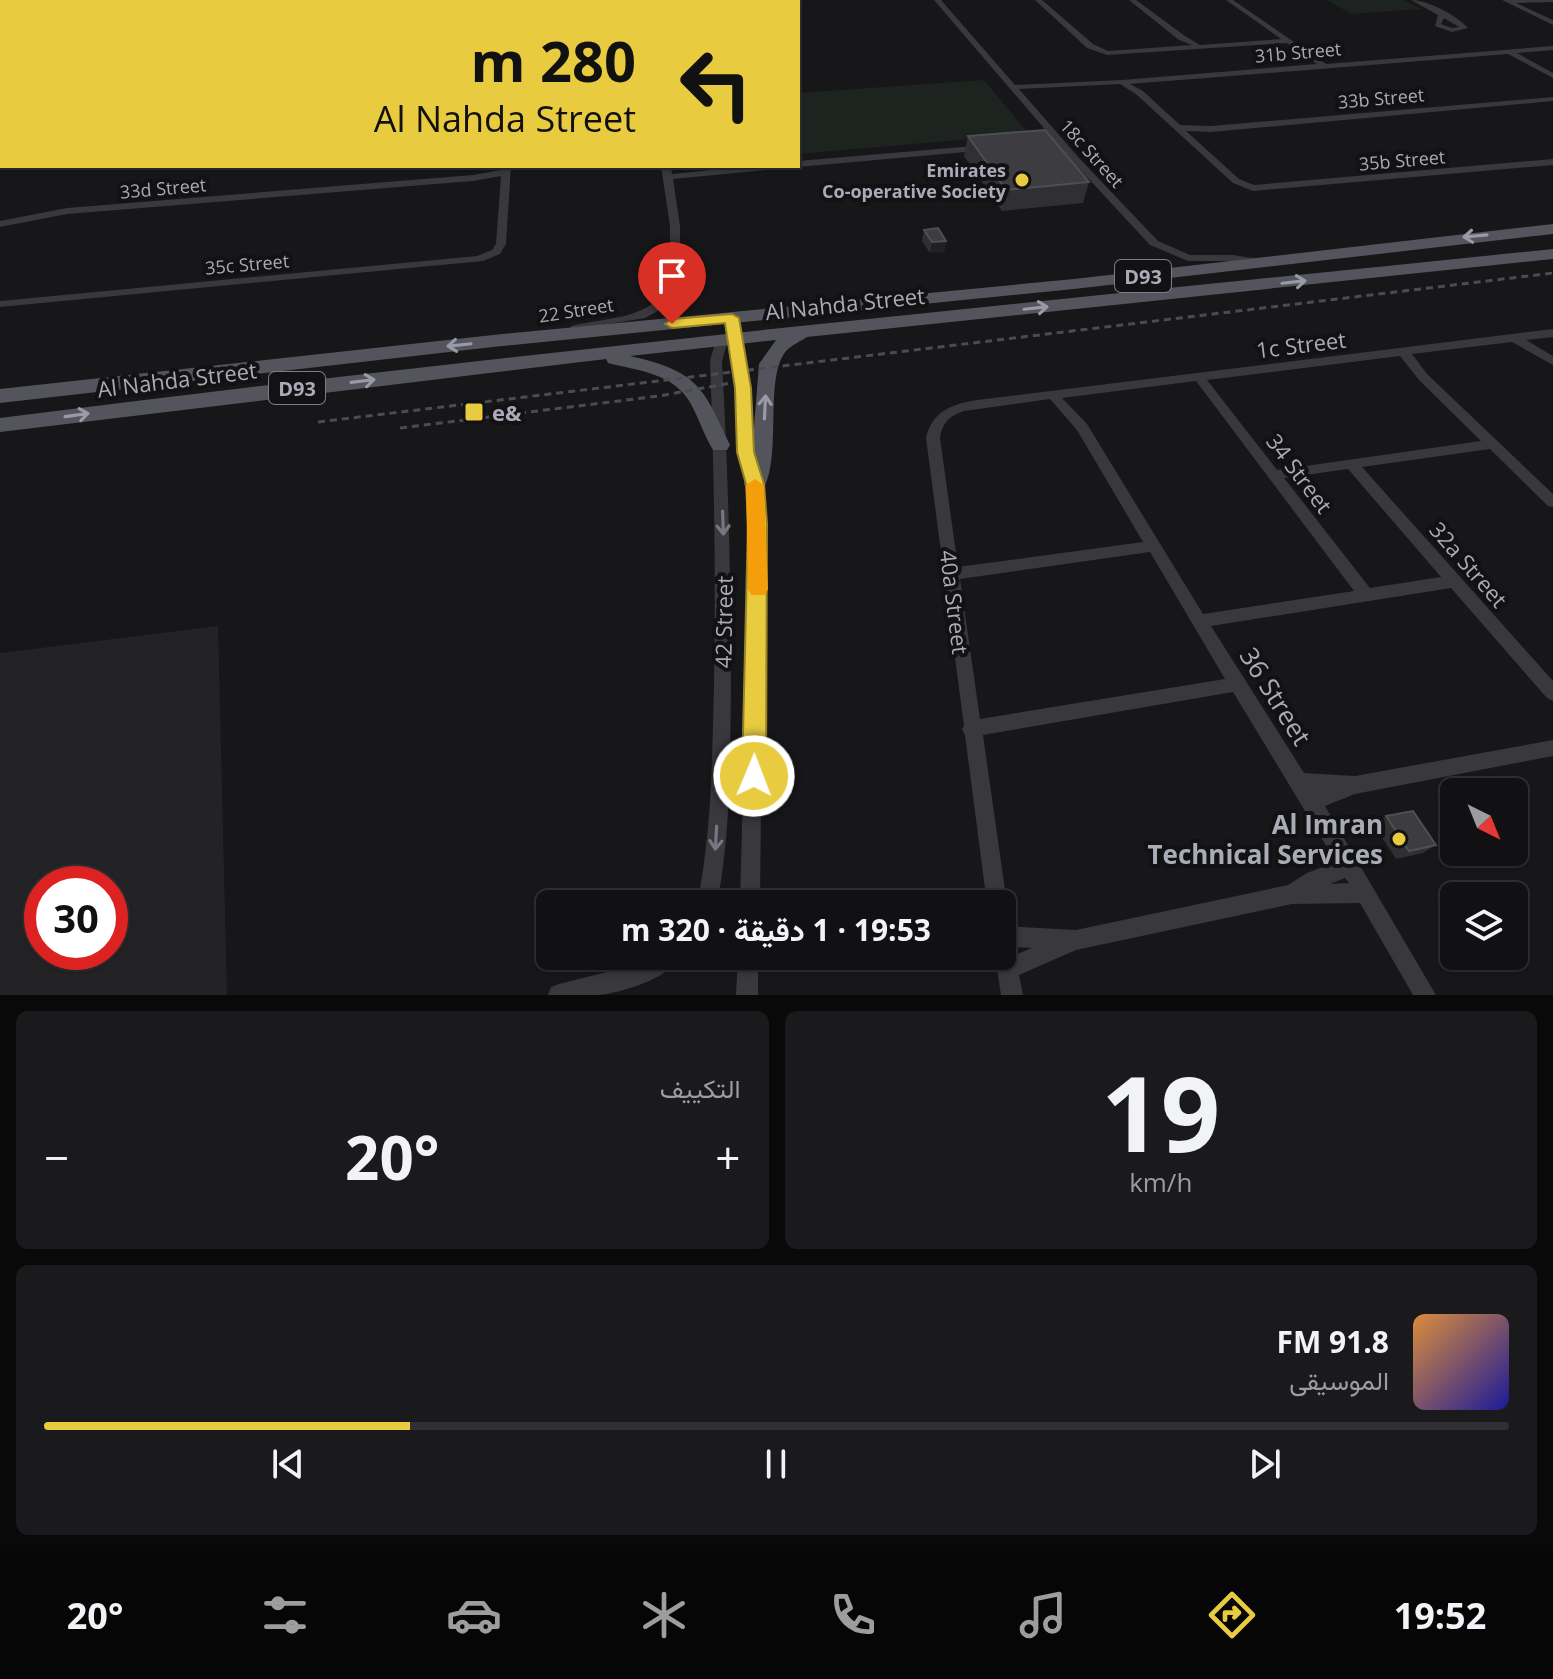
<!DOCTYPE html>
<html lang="ar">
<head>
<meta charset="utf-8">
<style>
	body { margin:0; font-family:"Open Sans",Vazirmatn,sans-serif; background:#1a191b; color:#f1f3f6; direction:rtl; height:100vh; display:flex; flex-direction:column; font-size:30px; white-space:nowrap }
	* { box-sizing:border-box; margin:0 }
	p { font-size:26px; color:#9c9d9f }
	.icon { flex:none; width:44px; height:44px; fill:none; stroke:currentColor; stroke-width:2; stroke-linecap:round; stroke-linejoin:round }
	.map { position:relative; height:995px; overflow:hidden; direction:ltr }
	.side { display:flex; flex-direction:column; gap:16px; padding:16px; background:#09090a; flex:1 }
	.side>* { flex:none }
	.guide { position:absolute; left:0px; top:0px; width:800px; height:168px; box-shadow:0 2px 6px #0004,0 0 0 2px #303032; direction:rtl; background:#e8cb3f; color:#111; overflow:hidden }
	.needle { width:52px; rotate:137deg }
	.buttons { position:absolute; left:1440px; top:778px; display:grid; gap:16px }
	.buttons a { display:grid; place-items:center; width:88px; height:88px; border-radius:12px; background:#111012; box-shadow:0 2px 6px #0004,0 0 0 2px #303032; font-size:40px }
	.speed { position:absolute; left:24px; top:866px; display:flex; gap:16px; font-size:40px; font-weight:700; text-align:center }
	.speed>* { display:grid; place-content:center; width:104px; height:104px; border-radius:50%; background:#111012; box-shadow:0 2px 6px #0004,0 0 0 2px #303032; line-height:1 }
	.speed .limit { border:12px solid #d22; background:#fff; color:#111 }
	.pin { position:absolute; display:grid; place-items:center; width:68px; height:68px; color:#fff; margin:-82px -34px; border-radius:50% 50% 50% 0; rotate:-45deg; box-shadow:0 0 8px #0007 }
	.pin .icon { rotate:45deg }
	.me { position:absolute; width:88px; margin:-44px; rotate:1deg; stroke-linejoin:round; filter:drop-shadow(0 0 6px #0008) }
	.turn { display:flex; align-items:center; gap:28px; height:168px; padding:0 32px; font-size:36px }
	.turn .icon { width:104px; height:104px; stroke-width:2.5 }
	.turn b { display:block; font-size:56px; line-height:68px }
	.big { font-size:60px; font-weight:700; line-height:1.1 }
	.side .card { flex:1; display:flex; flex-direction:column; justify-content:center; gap:12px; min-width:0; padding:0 28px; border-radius:12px; background:#1a191b }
	.side .dial { align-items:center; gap:0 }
	.dial b { font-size:104px; line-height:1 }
	.song { display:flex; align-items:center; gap:24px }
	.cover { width:96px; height:96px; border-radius:12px; background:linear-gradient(135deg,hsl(30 70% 55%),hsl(240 70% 35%)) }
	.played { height:8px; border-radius:4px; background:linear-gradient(90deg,#e8cb3f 25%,#303032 25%) }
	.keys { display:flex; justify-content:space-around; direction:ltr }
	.heat { display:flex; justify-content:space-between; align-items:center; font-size:44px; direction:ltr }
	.side .tiles { flex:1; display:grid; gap:16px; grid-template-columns:1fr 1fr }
	.card:last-child { grid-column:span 2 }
	.trip { position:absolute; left:536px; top:890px; width:480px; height:80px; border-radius:12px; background:#111012; box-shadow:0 2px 6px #0004,0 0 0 2px #303032; font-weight:700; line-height:80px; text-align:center; direction:rtl }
	.tab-bar { display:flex; height:128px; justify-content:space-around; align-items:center; background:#070607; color:#9c9d9f }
	.tab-bar .icon { width:56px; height:56px }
	.tab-bar .active { color:#e8cb3f }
	.tab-bar b { font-size:36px; color:#f1f3f6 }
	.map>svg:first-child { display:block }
</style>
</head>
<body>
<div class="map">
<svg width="1553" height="995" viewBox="0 0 1553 995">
	<rect width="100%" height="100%" fill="#171618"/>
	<path fill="#232325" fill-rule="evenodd" d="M218,626L227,995H0V653ZM110,884V952H42V884Z"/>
	<g fill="#1d231f">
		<path d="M1327,0H1403L1421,9L1351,14Z"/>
		<path d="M984,80L1029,134L798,154V93Z"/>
	</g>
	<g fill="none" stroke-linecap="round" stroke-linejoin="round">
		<g fill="#38383d" fill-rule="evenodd">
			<path d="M45,0H52L54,2H47Z"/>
			<rect x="516" y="0" width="6" height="2"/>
			<rect x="630" y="0" width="6" height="2"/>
			<path d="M934,0H941L1015,85L1122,80L1317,64L1287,43L1107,55L1087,48L1035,0H1042L1093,44L1108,51L1192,45L1179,40L1129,0H1136L1185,36L1200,45L1281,39L1226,0H1233L1326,64L1553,46V50L1517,53L1553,73V78L1508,54L1130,84L1143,91L1180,125L1211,126L1553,97V101L1211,132L1186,131L1239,179L1254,185L1553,159V165L1253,191L1233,183L1137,95L1120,84L1019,89L1079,158L1158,241L1190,255H1233L1259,259L1264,262L1259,265L1233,261H1188L1150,245L1073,162Z"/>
			<path d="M1411,0C1428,0 1456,15 1468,28L1452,32L1435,26L1438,15ZM1444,18L1459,27L1452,28L1441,24Z"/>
			<path d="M1502,0H1553V2L1516,3L1553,20V25Z"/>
			<rect x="0" y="16" width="2" height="4"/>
			<rect x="0" y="51" width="2" height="7"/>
			<path d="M985,145L988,146V150L798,167L795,166H798V161Z"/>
			<path d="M2,155V161L0,162V156Z"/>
			<path d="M501,166H511L506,244L500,254L483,261L0,307V301L477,256L492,250L496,244L501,176L473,181L67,214L0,227V221L67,208L473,175L501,170Z"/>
			<path d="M661,166H671L672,174L751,166H783L778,169L673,179L680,226V289L665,307L645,318L571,330V326C611,316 640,322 670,288V226Z"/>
			<path d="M732,315L738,318L749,388L752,452L762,484L764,523L760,904H740L750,523L748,484L738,452L737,388L726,318Z"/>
			<path d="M1553,329V337L1526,340L1553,356V365L1512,342L1412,354L1427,374L1553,494V507L1548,506L1490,449L1362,467L1553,681V701L1547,698L1451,588L1211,626L1304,773L1355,776L1553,740V756L1355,794L1325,806L1436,995H1413L1360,903L1292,904L1076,950L1019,975L1023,995H1001L995,956H1002V926L1076,930L1288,885L1307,873L1336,862L1233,692L983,735L1007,904L1002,912V904H987L965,735L962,729L964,726L926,438C932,411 952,404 977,400ZM1400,356L1419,380L1481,441L1277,470L1207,380ZM1196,381L1354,591L1203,614L1087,424L1062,398ZM1050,399L1077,430L1143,542L958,567L940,438C942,423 949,416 964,411ZM1348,469L1441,577L1370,588L1284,478ZM1150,552L1225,679L980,719L960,579ZM1345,878L1349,883L1330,884ZM1014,947L1032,948L1015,955Z"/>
			<path d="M722,336L728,340L722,361C728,469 731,577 731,685C730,758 731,832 717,904H697C712,832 712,758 714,685C716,577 714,469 710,361L716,340Z"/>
			<path d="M651,956H680C671,978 621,993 598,995C582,995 565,995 548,995L551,987L559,984L639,964Z"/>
			<path d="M738,956H758V995H736Z"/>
		</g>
		<g fill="#54545c" fill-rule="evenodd">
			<path d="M1553,224V234L1074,289L493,347L0,403V389L493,335L1074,279Z"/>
			<path d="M1553,249V259L807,337C801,341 792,345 787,350C763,376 783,454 763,490H747L744,484L752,452L759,364L776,340L630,356C697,371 703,386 730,445L727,450H713C704,435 699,419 691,404C674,373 639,371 608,363L606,359L0,432V418C517,352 1035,302 1553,249Z"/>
		</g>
		<g stroke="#4b4b52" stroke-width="3" stroke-dasharray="7 5" stroke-linecap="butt">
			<path d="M318,422L1553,273"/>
			<path d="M400,428L659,396L731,383"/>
		</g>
	</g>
	<g fill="#303033">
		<path d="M968,136L1089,182L1083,203L1002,211L964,156Z"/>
		<path d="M924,230L946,241L944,252L930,253L922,241Z"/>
		<path d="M1386,816L1436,845L1423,853L1396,859L1374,825Z"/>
	</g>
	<path fill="#212022" d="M946,241L944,252L930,253L932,242Z"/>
	<g fill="#3d3d41" stroke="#4e4f54" stroke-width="2">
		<path d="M1045,130L1089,182L1006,190L968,136Z"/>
		<path d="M938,228L946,241L932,242L924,230Z"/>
		<path d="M1413,811L1436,845L1409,851L1386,816Z"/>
	</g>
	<defs><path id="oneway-shaft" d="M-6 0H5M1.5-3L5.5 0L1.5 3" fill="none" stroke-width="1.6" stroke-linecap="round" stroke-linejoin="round" transform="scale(2)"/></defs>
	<g stroke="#989aa5">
		<use href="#oneway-shaft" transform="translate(1475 236) rotate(175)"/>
		<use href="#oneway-shaft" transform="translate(1294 282) rotate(-6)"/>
		<use href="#oneway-shaft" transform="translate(1036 308) rotate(-6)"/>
		<use href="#oneway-shaft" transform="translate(459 345) rotate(174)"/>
		<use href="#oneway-shaft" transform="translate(363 381) rotate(-7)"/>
		<use href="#oneway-shaft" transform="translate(765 407) rotate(-87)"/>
		<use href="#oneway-shaft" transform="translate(77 415) rotate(-8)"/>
	</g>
	<g stroke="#767780">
		<use href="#oneway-shaft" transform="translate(723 523) rotate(88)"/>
		<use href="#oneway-shaft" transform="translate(716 838) rotate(93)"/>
	</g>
	<path fill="#e8cb3f" stroke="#978429" stroke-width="2" d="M732,314L739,318L751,388L754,452L764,484L767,523L766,776L762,784L754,788L745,784L742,776L748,523L746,484L737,452L735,388L725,323L672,328L665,324L672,319Z"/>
	<path fill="#f59e0b" d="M755,479L764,485L768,589L765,595H751L748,589L746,485Z"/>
	<g fill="#e8cb3f" stroke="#121113" stroke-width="3">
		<circle cx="1022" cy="180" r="8"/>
		<rect x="464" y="402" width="20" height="20" rx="4"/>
		<circle cx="1399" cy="839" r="8"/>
	</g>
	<g text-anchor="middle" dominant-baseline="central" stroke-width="8" stroke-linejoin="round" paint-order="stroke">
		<g font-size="18" fill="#a9abb7" stroke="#121113">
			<text transform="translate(1298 52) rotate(-5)">31b Street</text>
			<text transform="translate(1381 98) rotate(-5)">33b Street</text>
			<text transform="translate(1092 153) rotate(48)">18c Street</text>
			<text transform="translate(1402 160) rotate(-5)">35b Street</text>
			<text transform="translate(163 188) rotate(-5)">33d Street</text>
			<text transform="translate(247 264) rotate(-5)">35c Street</text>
			<text transform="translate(576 310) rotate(-9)">22 Street</text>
		</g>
		<g font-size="18" font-weight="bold" fill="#a9abb7" stroke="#121113" text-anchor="end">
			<text x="1006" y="170">Emirates<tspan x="1006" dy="21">Co-operative Society</tspan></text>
		</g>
		<g fill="#121113" stroke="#7c7d86" stroke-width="2">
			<rect x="1115" y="260" width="56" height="32" rx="6"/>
			<rect x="269" y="372" width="56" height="32" rx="6"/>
		</g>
		<g font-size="20" font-weight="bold" fill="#a9abb7">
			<text x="1143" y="276">D93</text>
			<text x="297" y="388">D93</text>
		</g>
		<g font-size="22" fill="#a9abb7" stroke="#121113">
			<text transform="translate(845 303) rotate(-6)">Al Nahda Street</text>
			<text transform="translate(1301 344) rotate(-7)">1c Street</text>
			<text transform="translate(177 379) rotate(-7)">Al Nahda Street</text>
			<text transform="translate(1300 473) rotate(53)">34 Street</text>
			<text transform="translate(1469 564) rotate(49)">32a Street</text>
			<text transform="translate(955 602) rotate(83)">40a Street</text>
			<text transform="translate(723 622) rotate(-89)">42 Street</text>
		</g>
		<g font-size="22" font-weight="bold" fill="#a9abb7" stroke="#121113" text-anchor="start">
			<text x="492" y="412">e&amp;</text>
		</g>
		<g font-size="26" fill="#a9abb7" stroke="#121113">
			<text transform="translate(1276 696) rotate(58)">36 Street</text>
		</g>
		<g font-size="26" font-weight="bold" fill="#a9abb7" stroke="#121113" text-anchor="end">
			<text x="1383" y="824">Al Imran<tspan x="1383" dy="30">Technical Services</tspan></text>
		</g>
	</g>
</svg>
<div class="buttons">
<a><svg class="needle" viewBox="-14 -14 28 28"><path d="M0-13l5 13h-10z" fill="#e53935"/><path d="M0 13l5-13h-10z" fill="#9c9d9f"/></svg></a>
<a><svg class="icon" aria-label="layers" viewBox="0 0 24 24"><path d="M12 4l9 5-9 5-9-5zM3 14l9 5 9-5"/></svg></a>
</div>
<div class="speed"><div class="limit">30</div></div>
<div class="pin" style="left:672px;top:324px;background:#d93025"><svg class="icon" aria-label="arrive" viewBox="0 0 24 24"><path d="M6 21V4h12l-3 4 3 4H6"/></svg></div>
<svg class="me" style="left:754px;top:776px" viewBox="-20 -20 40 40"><circle r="17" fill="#e8cb3f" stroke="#fff" stroke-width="3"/><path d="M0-11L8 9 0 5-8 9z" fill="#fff"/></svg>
<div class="trip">19:53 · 1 دقيقة · 320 m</div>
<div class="guide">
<div class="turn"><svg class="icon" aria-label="left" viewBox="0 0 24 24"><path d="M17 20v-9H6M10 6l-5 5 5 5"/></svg><div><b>280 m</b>Al Nahda Street</div></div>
</div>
</div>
<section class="side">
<div class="tiles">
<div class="card dial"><b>19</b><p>km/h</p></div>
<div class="card"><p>التكييف</p>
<div class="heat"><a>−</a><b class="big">20°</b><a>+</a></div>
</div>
<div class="card">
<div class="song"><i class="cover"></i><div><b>91.8 FM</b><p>الموسيقى</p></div></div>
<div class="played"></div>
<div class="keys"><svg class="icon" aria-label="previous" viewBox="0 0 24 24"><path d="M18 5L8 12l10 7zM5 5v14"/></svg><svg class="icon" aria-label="pause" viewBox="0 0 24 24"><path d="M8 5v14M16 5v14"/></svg><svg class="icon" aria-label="next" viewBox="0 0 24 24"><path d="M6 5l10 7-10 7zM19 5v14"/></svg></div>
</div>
</div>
</section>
<nav class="tab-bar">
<b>19:52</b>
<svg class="icon active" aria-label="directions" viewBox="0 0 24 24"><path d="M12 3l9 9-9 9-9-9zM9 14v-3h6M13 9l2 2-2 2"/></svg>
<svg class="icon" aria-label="music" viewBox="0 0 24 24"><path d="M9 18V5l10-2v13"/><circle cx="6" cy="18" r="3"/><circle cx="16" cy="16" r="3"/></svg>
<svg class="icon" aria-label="phone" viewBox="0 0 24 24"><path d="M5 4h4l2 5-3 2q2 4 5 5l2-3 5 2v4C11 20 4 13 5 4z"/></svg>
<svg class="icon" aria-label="climate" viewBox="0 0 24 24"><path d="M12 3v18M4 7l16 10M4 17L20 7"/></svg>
<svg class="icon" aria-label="car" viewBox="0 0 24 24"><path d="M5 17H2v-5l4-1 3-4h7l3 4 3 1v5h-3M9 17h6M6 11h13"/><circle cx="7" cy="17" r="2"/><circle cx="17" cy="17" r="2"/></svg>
<svg class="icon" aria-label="filters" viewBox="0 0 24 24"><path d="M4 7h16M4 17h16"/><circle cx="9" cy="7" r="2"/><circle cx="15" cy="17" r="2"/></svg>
<b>20°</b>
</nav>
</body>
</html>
